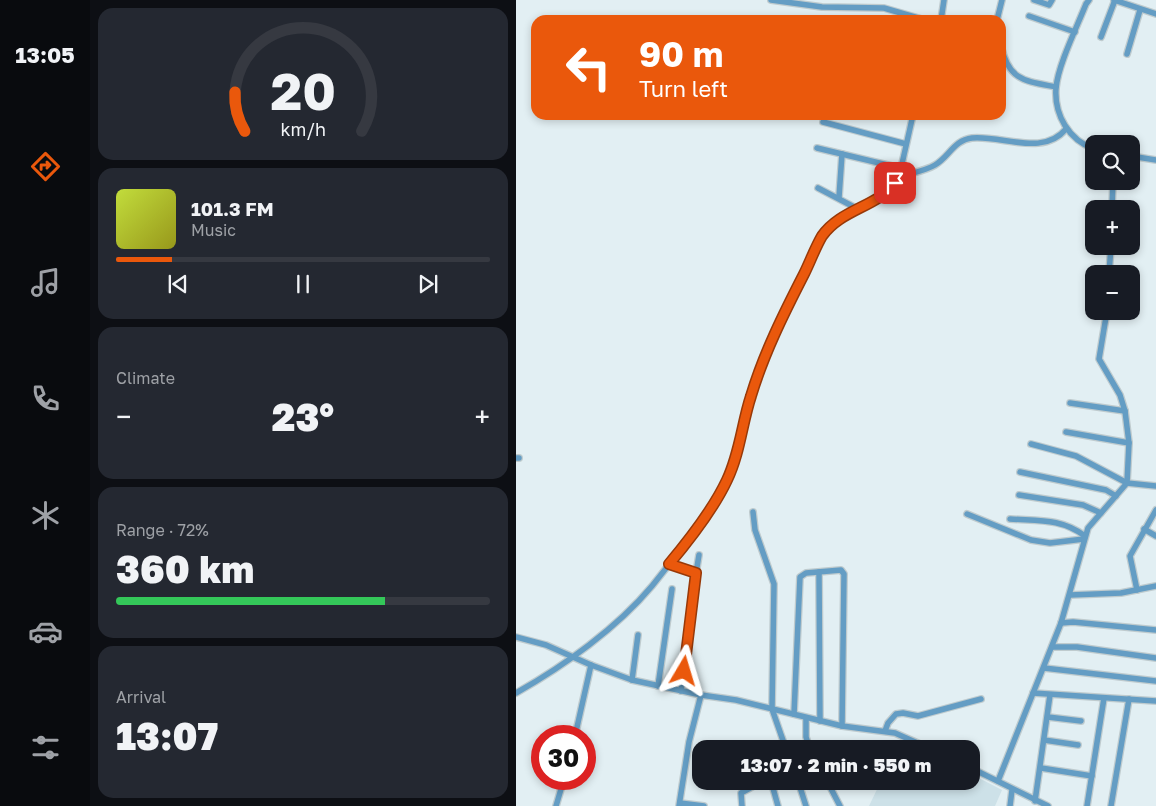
<!DOCTYPE html>
<html lang="en">
<head>
<meta charset="utf-8">
<style>
	body { margin:0; font-family:"Golos Text",sans-serif; background:#242831; color:#f1f3f6; height:100vh; display:flex; flex-direction:column; font-size:19px; white-space:nowrap }
	* { box-sizing:border-box; margin:0 }
	p { font-size:16px; color:#9ea1a6 }
	.icon { flex:none; width:28px; height:28px; fill:none; stroke:currentColor; stroke-width:2; stroke-linecap:round; stroke-linejoin:round }
	.map { position:relative; flex:1; overflow:hidden }
	.sheet { display:flex; flex-direction:column; gap:8px; padding:8px; background:#0d0f14; width:426px }
	.sheet>* { flex:none }
	.banner { position:absolute; left:15px; top:15px; width:475px; height:105px; border-radius:15px; box-shadow:0 2px 8px #0003; background:#ea580c; color:#fff; overflow:hidden }
	.fabs { position:absolute; left:569px; top:135px; display:grid; gap:10px }
	.fabs a { display:grid; place-items:center; width:55px; height:55px; border-radius:10px; background:#171b24; box-shadow:0 2px 8px #0003; font-size:25px }
	.speed { position:absolute; left:15px; top:725px; display:flex; gap:10px; font-size:25px; font-weight:700; text-align:center }
	.speed>* { display:grid; place-content:center; width:65px; height:65px; border-radius:50%; background:#171b24; box-shadow:0 2px 8px #0003; line-height:1 }
	.speed .limit { border:8px solid #d22; background:#fff; color:#111 }
	.pin { position:absolute; display:grid; place-items:center; width:42px; height:42px; color:#fff; margin:-21px; border-radius:10px; box-shadow:0 2px 8px #0006 }
	.me { position:absolute; width:55px; margin:-28px; rotate:7deg; stroke-linejoin:round; filter:drop-shadow(0 0 4px #0008) }
	.turn { display:flex; align-items:center; gap:18px; height:105px; padding:0 25px; font-size:22px }
	.turn .icon { width:65px; height:65px; stroke-width:2.5 }
	.turn b { display:block; font-size:35px; line-height:42px }
	.big { font-size:38px; font-weight:800; line-height:1.1 }
	.sheet .widget { flex:1; display:flex; flex-direction:column; justify-content:center; gap:8px; min-width:0; padding:0 18px; border-radius:15px; background:#242831 }
	.sheet .dial { align-items:center; gap:0 }
	.dial svg { height:130px; overflow:visible; fill:none; stroke:#363941; stroke-width:7; stroke-linecap:round; text-anchor:middle }
	.dial text { fill:#f1f3f6; stroke:none }
	.song { display:flex; align-items:center; gap:15px }
	.cover { width:60px; height:60px; border-radius:8px; background:linear-gradient(135deg,hsl(70 70% 55%),hsl(60 70% 35%)) }
	.played { height:5px; border-radius:2px; background:linear-gradient(90deg,#ea580c 15%,#363941 15%) }
	.keys { display:flex; justify-content:space-around; direction:ltr }
	.heat { display:flex; justify-content:space-between; align-items:center; font-size:28px; direction:ltr }
	.charge { height:8px; border-radius:4px; background:linear-gradient(90deg,#34c759 72%,#363941 0) }
	.trip { position:absolute; left:176px; top:740px; width:288px; height:50px; border-radius:15px; background:#171b24; box-shadow:0 2px 8px #0003; font-weight:800; line-height:50px; text-align:center }
	main { display:flex; flex:1; min-height:0 }
	.dock { display:flex; flex-direction:column; width:90px; justify-content:space-around; align-items:center; background:#090b0e; color:#9ea1a6 }
	.dock .icon { width:35px; height:35px }
	.dock .current { color:#ea580c }
	.dock b { font-size:22px; color:#f1f3f6 }
	.map>svg:first-child { display:block }
</style>
</head>
<body>
<main>
<nav class="dock">
<b>13:05</b>
<svg class="icon current" aria-label="directions" viewBox="0 0 24 24"><path d="M12 3l9 9-9 9-9-9zM9 14v-3h6M13 9l2 2-2 2"/></svg>
<svg class="icon" aria-label="music" viewBox="0 0 24 24"><path d="M9 18V5l10-2v13"/><circle cx="6" cy="18" r="3"/><circle cx="16" cy="16" r="3"/></svg>
<svg class="icon" aria-label="phone" viewBox="0 0 24 24"><path d="M5 4h4l2 5-3 2q2 4 5 5l2-3 5 2v4C11 20 4 13 5 4z"/></svg>
<svg class="icon" aria-label="climate" viewBox="0 0 24 24"><path d="M12 3v18M4 7l16 10M4 17L20 7"/></svg>
<svg class="icon" aria-label="car" viewBox="0 0 24 24"><path d="M5 17H2v-5l4-1 3-4h7l3 4 3 1v5h-3M9 17h6M6 11h13"/><circle cx="7" cy="17" r="2"/><circle cx="17" cy="17" r="2"/></svg>
<svg class="icon" aria-label="filters" viewBox="0 0 24 24"><path d="M4 7h16M4 17h16"/><circle cx="9" cy="7" r="2"/><circle cx="15" cy="17" r="2"/></svg>
</nav>
<section class="sheet">
<div class="widget dial"><svg viewBox="0 0 100 80">
<path d="M14 69A42 42 0 1 1 86 69"/>
<path d="M14 69A42 42 0 0 1 8 45" stroke="#ea580c"/>
<text x="50" y="56" font-size="32" font-weight="700">20</text>
<text x="50" y="72" font-size="11">km/h</text>
</svg></div>
<div class="widget">
<div class="song"><i class="cover"></i><div><b>101.3 FM</b><p>Music</p></div></div>
<div class="played"></div>
<div class="keys"><svg class="icon" aria-label="previous" viewBox="0 0 24 24"><path d="M18 5L8 12l10 7zM5 5v14"/></svg><svg class="icon" aria-label="pause" viewBox="0 0 24 24"><path d="M8 5v14M16 5v14"/></svg><svg class="icon" aria-label="next" viewBox="0 0 24 24"><path d="M6 5l10 7-10 7zM19 5v14"/></svg></div>
</div>
<div class="widget"><p>Climate</p>
<div class="heat"><a>−</a><b class="big">23°</b><a>+</a></div>
</div>
<div class="widget"><p>Range · 72%</p><b class="big">360 km</b><div class="charge"></div></div>
<div class="widget"><p>Arrival</p><b class="big">13:07</b></div>
</section>
<div class="map">
<svg width="640" height="806" viewBox="0 0 640 806">
	<rect width="100%" height="100%" fill="#e2eff3"/>
	<g fill="#cde1e8">
		<path d="M385,740L399,745L406,749H381Z"/>
		<path d="M455,774L486,790L479,806H353L365,781H455Z"/>
	</g>
	<g fill="none" stroke-linecap="round" stroke-linejoin="round">
		<g stroke="#bfcbce" stroke-width="8">
			<g id="street">
				<path d="M255,0L306,7L368,8L409,20"/>
				<path d="M518,0L533,5L536,0"/>
				<path d="M573,0L570,4C561,27 542,65 540,88C538,115 553,140 578,149"/>
				<path d="M598,0L640,14"/>
				<path d="M513,16L559,32"/>
				<path d="M425,20L428,0"/>
				<path d="M481,20L486,0"/>
				<path d="M585,37L599,0"/>
				<path d="M485,46C493,81 509,81 540,87"/>
				<path d="M611,54L624,10"/>
				<path d="M307,122L390,144"/>
				<path d="M301,148L384,168"/>
				<path d="M615,156L640,160"/>
				<path d="M383,177C395,173 409,171 419,165C433,157 438,140 456,138C486,135 527,157 550,129"/>
				<path d="M302,188L340,208"/>
				<path d="M323,197L326,154"/>
				<path d="M596,209L597,181"/>
				<path d="M593,274L595,246"/>
				<path d="M554,403L609,411"/>
				<path d="M550,432L613,443"/>
				<path d="M515,444L560,456L611,483L640,486"/>
				<path d="M0,458H3"/>
				<path d="M504,472L590,490L600,496"/>
				<path d="M503,495L567,505L585,513"/>
				<path d="M237,512L239,530L258,584L256,709L270,749"/>
				<path d="M451,514L515,540L534,543L568,539"/>
				<path d="M494,519C522,521 545,518 569,536"/>
				<path d="M628,529L640,536"/>
				<path d="M153,564L180,573L183,555"/>
				<path d="M303,572L304,721"/>
				<path d="M621,590L614,556L640,510"/>
				<path d="M554,595L605,593L640,586"/>
				<path d="M545,623L557,622L640,630"/>
				<path d="M0,637L30,645L75,665L116,680L185,695L220,700L326,726L379,733L415,749"/>
				<path d="M536,647H561L640,658"/>
				<path d="M528,668L640,681"/>
				<path d="M116,680L122,635"/>
				<path d="M142,686L156,589"/>
				<path d="M165,691L180,573"/>
				<path d="M0,693C48,666 101,628 136,586C153,565 169,544 184,522C194,508 205,494 212,478C223,452 226,424 234,398C247,355 267,315 287,276C293,264 298,251 305,239C324,207 369,206 383,177L397,115"/>
				<path d="M517,693L640,701"/>
				<path d="M278,714L284,577L290,573L325,570L328,574L326,726"/>
				<path d="M532,717L565,721"/>
				<path d="M290,718V737L294,749"/>
				<path d="M369,731L372,723L380,714L387,713L402,716L465,699"/>
				<path d="M59,736L75,665"/>
				<path d="M528,740L562,745"/>
				<path d="M455,768L532,806"/>
				<path d="M525,768L576,776"/>
				<path d="M255,781L262,806"/>
				<path d="M282,781L290,806"/>
				<path d="M311,781L324,806"/>
				<path d="M482,781L545,623L572,528L611,483L613,443L609,411L604,395L583,359L591,311"/>
				<path d="M519,801L534,695"/>
				<path d="M164,803L188,806"/>
				<path d="M40,806L48,779"/>
				<path d="M163,806L173,742L185,695"/>
				<path d="M226,806L225,793L247,781"/>
				<path d="M494,806L496,790"/>
				<path d="M571,806L588,698"/>
				<path d="M595,806L613,699"/>
			</g>
		</g>
		<use href="#street" stroke="#649dc4" stroke-width="5.5"/>
	</g>
	<g fill="none" stroke-linecap="round" stroke-linejoin="round">
		<g stroke="#983908" stroke-width="12">
			<path id="route" d="M168,671L180,573L153,564C174,539 197,510 211,480C224,453 226,423 235,396C248,353 268,313 288,274C294,262 299,248 306,236C325,209 361,207 379,183"/>
		</g>
		<use href="#route" stroke="#ea580c" stroke-width="9"/>
	</g>
</svg>
<div class="fabs">
<a><svg class="icon" aria-label="search" viewBox="0 0 24 24"><circle cx="10" cy="10" r="6"/><path d="M15 15l6 6"/></svg></a>
<a>+</a>
<a>−</a>
</div>
<div class="speed"><div class="limit">30</div></div>
<div class="pin" style="left:379px;top:183px;background:#d93025"><svg class="icon" aria-label="arrive" viewBox="0 0 24 24"><path d="M6 21V4h12l-3 4 3 4H6"/></svg></div>
<svg class="me" style="left:168px;top:671px" viewBox="-20 -20 40 40"><path d="M0-17L14 15 0 8-14 15z" fill="#ea580c" stroke="#fff" stroke-width="4"/></svg>
<div class="trip">13:07 · 2 min · 550 m</div>
<div class="banner">
<div class="turn"><svg class="icon" aria-label="left" viewBox="0 0 24 24"><path d="M17 20v-9H6M10 6l-5 5 5 5"/></svg><div><b>90 m</b>Turn left</div></div>
</div>
</div>
</main>
</body>
</html>
